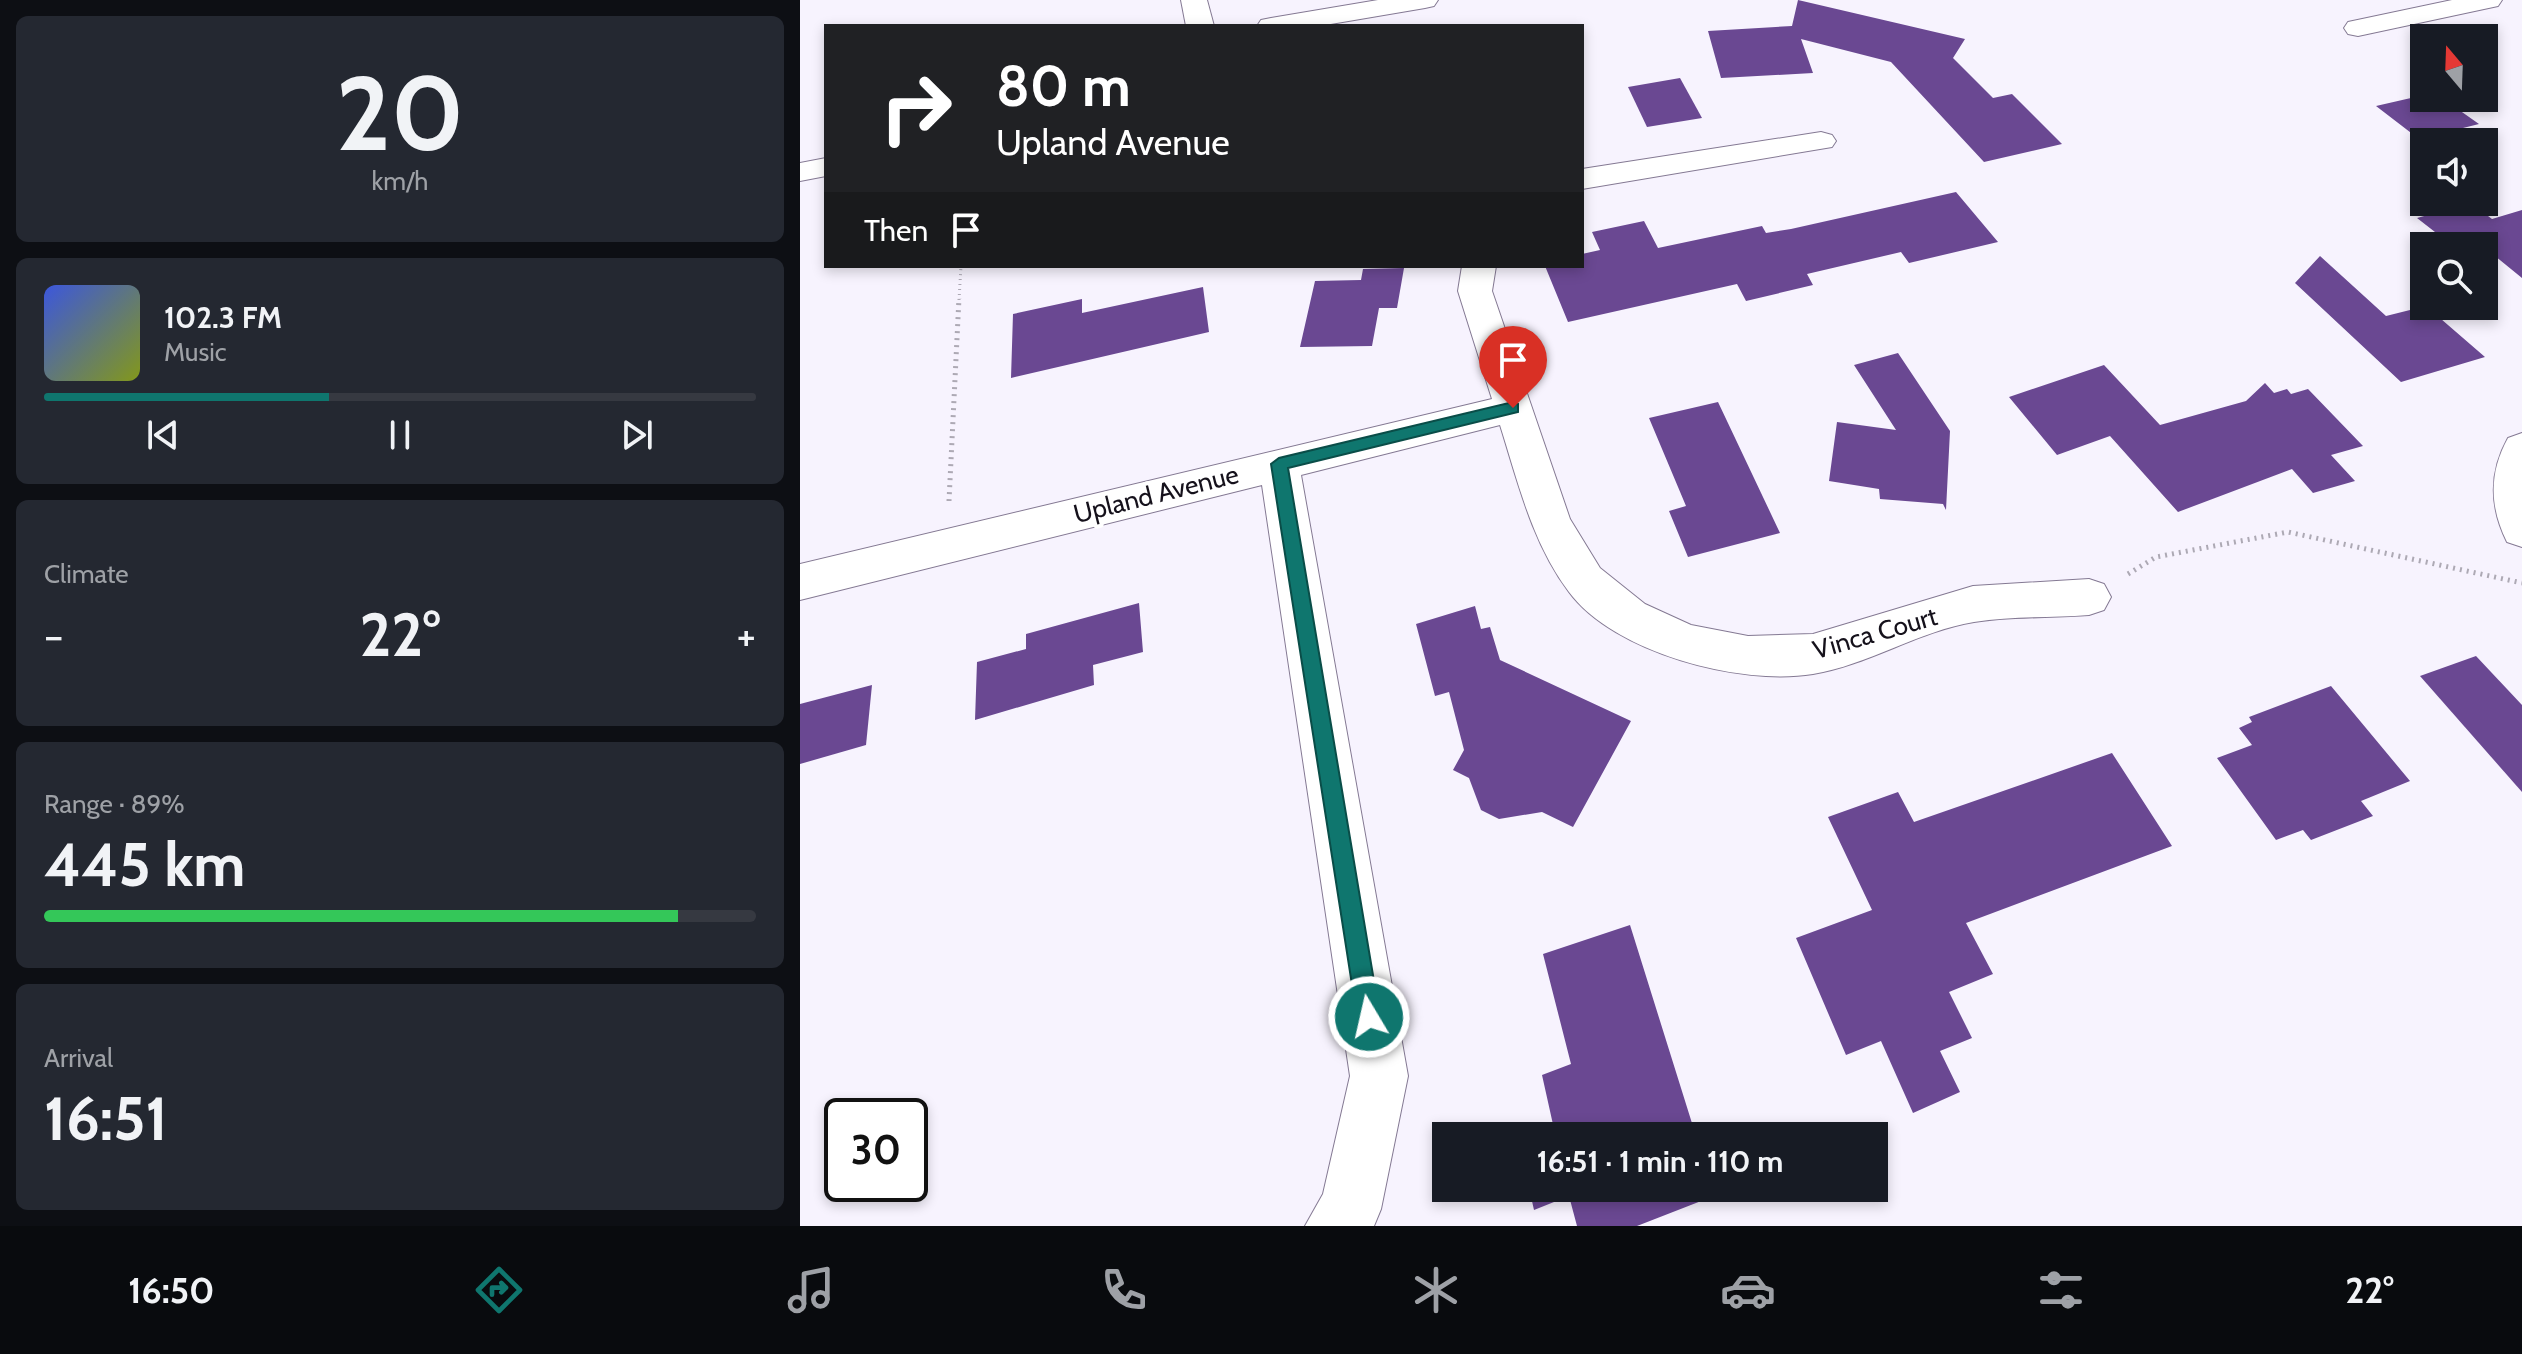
<!DOCTYPE html>
<html lang="en">
<head>
<meta charset="utf-8">
<style>
	body { margin:0; font-family:Cabin,sans-serif; background:#242831; color:#f1f3f6; height:100vh; display:flex; flex-direction:column; font-size:30px; white-space:nowrap }
	* { box-sizing:border-box; margin:0 }
	p { font-size:26px; color:#9ea1a6 }
	.icon { flex:none; width:44px; height:44px; fill:none; stroke:currentColor; stroke-width:2; stroke-linecap:round; stroke-linejoin:round }
	.map { position:relative; flex:1; overflow:hidden }
	.drawer { display:flex; flex-direction:column; gap:16px; padding:16px; background:#0d0f14; width:800px }
	.drawer>* { flex:none }
	.banner { position:absolute; left:24px; top:24px; width:760px; height:244px; border-radius:0px; box-shadow:0 4px 12px #0003; background:#202124; color:#fff; overflow:hidden }
	.needle { width:52px; rotate:341deg }
	.controls { position:absolute; left:1610px; top:24px; display:grid; gap:16px }
	.controls a { display:grid; place-items:center; width:88px; height:88px; border-radius:0px; background:#171b24; box-shadow:0 4px 12px #0003; font-size:40px }
	.speed { position:absolute; left:24px; top:1098px; display:flex; gap:16px; font-size:40px; font-weight:700; text-align:center }
	.speed>* { display:grid; place-content:center; width:104px; height:104px; border-radius:50%; background:#171b24; box-shadow:0 4px 12px #0003; line-height:1 }
	.speed .limit { border:4px solid #111; border-radius:12px; background:#fff; color:#111 }
	.pin { position:absolute; display:grid; place-items:center; width:68px; height:68px; color:#fff; margin:-82px -34px; border-radius:50% 50% 50% 0; rotate:-45deg; box-shadow:0 0 8px #0007 }
	.pin .icon { rotate:45deg }
	.me { position:absolute; width:88px; margin:-44px; rotate:351deg; stroke-linejoin:round; filter:drop-shadow(0 0 6px #0008) }
	.turn { display:flex; align-items:center; gap:28px; height:168px; padding:0 40px; font-size:36px }
	.turn .icon { width:104px; height:104px; stroke-width:2.5 }
	.turn b { display:block; font-size:56px; line-height:68px }
	.then { display:flex; align-items:center; height:76px; padding:0 40px; background:#0003; gap:16px; font-size:30px }
	.big { font-size:60px; font-weight:700; line-height:1.1 }
	.drawer .widget { flex:1; display:flex; flex-direction:column; justify-content:center; gap:12px; min-width:0; padding:0 28px; border-radius:12px; background:#242831 }
	.drawer .dial { align-items:center; gap:0 }
	.dial b { font-size:104px; line-height:1 }
	.song { display:flex; align-items:center; gap:24px }
	.cover { width:96px; height:96px; border-radius:12px; background:linear-gradient(135deg,hsl(230 70% 55%),hsl(70 70% 35%)) }
	.played { height:8px; border-radius:4px; background:linear-gradient(90deg,#0f766e 40%,#363941 40%) }
	.keys { display:flex; justify-content:space-around; direction:ltr }
	.heat { display:flex; justify-content:space-between; align-items:center; font-size:44px; direction:ltr }
	.charge { height:12px; border-radius:6px; background:linear-gradient(90deg,#34c759 89%,#363941 0) }
	.trip { position:absolute; left:632px; top:1122px; width:456px; height:80px; border-radius:0px; background:#171b24; box-shadow:0 4px 12px #0003; font-weight:700; line-height:80px; text-align:center }
	.dock { display:flex; height:128px; justify-content:space-around; align-items:center; background:#090b0e; color:#9ea1a6 }
	.dock .icon { width:56px; height:56px }
	.dock .active { color:#0f766e }
	.dock b { font-size:36px; color:#f1f3f6 }
	main { display:flex; flex:1; min-height:0 }
	.map>svg:first-child { display:block }
</style>
</head>
<body>
<main>
<section class="drawer">
<div class="widget dial"><b>20</b><p>km/h</p></div>
<div class="widget">
<div class="song"><i class="cover"></i><div><b>102.3 FM</b><p>Music</p></div></div>
<div class="played"></div>
<div class="keys"><svg class="icon" aria-label="previous" viewBox="0 0 24 24"><path d="M18 5L8 12l10 7zM5 5v14"/></svg><svg class="icon" aria-label="pause" viewBox="0 0 24 24"><path d="M8 5v14M16 5v14"/></svg><svg class="icon" aria-label="next" viewBox="0 0 24 24"><path d="M6 5l10 7-10 7zM19 5v14"/></svg></div>
</div>
<div class="widget"><p>Climate</p>
<div class="heat"><a>−</a><b class="big">22°</b><a>+</a></div>
</div>
<div class="widget"><p>Range · 89%</p><b class="big">445 km</b><div class="charge"></div></div>
<div class="widget"><p>Arrival</p><b class="big">16:51</b></div>
</section>
<div class="map">
<svg width="1722" height="1226" viewBox="0 0 1722 1226">
	<rect width="100%" height="100%" fill="#f7f3fe"/>
	<g fill="#6a4892">
		<path d="M998,0L1165,39L1153,58L1193,98L1212,94L1262,144L1184,162L1091,62L1001,39L1013,73L921,78L908,31L992,26Z"/>
		<path d="M880,78L902,118L847,127L828,87Z"/>
		<path d="M1624,95V98H1642L1679,124L1619,139L1576,106Z"/>
		<path d="M1156,192L1198,242L1109,263L1101,252L1007,274L1013,285L946,301L937,284L768,322L745,266H782V254L800,250L792,232L844,221L858,248L962,226L966,233L991,229Z"/>
		<path d="M1671,203L1692,219L1722,210V278L1695,256L1684,260V246H1653L1617,218Z"/>
		<path d="M1520,256L1586,316L1626,306L1685,357L1601,382L1495,283Z"/>
		<path d="M604,268L597,308H579L572,346L500,347L515,281L561,280L563,269Z"/>
		<path d="M403,287L409,332L211,378L213,314L282,299V313Z"/>
		<path d="M1098,353L1150,431L1146,510L1143,504L1080,499L1079,489L1029,481L1037,422L1096,430L1054,365Z"/>
		<path d="M1304,365L1360,425L1446,401L1465,383L1474,393L1487,389L1491,394L1508,389L1563,446L1531,455L1555,481L1513,493L1492,469L1378,512L1310,436L1257,455L1209,397Z"/>
		<path d="M918,402L980,533L888,557L869,511L886,506L849,418Z"/>
		<path d="M339,603L343,652L293,665L294,685L175,720L177,662L226,649V634Z"/>
		<path d="M675,606L681,629L690,627L700,660L831,721L773,827L742,812L699,819L681,810L669,778L653,770L664,750L649,692L635,696L616,624Z"/>
		<path d="M1676,656L1722,705V792L1620,676Z"/>
		<path d="M72,685L66,745L0,764V704Z"/>
		<path d="M1531,686L1610,781L1561,801L1573,816L1511,840L1503,830L1476,840L1417,758L1452,745L1439,728L1452,722L1449,717Z"/>
		<path d="M1312,753L1372,846L1166,923L1193,974L1149,992L1172,1038L1140,1051L1160,1092L1113,1113L1081,1041L1046,1055L996,938L1072,910L1028,817L1098,792L1114,822Z"/>
		<path d="M830,925L896,1136H735L754,1129L742,1075L771,1064L743,954Z"/>
		<path d="M729,1188H912L914,1196L837,1226H777L769,1196L734,1210Z"/>
	</g>
	<g fill="none" stroke-linecap="round" stroke-linejoin="round">
		<g stroke="#847993" stroke-width="2">
			<g id="minor">
				<path d="M381,0H407L414,26H386Z"/>
				<path d="M578,0H638L634,6L625,8L519,26H457L461,20L471,18Z"/>
				<path d="M1652,0H1702L1698,6L1558,36L1548,34L1544,28L1548,22Z"/>
				<path d="M1021,132L1032,135L1036,141L1032,147L782,189V169Z"/>
				<path d="M26,158V176L0,181V163Z"/>
				<path d="M662,266H696L692,291L770,519L800,568L845,604L891,625L948,636L1013,634L1173,586L1289,579L1304,584L1311,597L1304,610L1289,615C1251,618 1211,616 1174,622C1119,631 1068,665 1013,674C941,686 814,653 769,592C732,543 718,482 700,425L501,475L608,1076L581,1209L574,1226H505L523,1194L550,1076L462,485L0,600V564L692,399L658,291Z"/>
				<path d="M1722,433V547L1707,542C1689,506 1689,472 1708,438Z"/>
			</g>
		</g>
		<path stroke="#ada9b4" stroke-width="3" stroke-dasharray="1 4" stroke-linecap="butt" d="M159,300L161,266"/>
		<g stroke="#ada9b4" stroke-width="5" stroke-dasharray="2 5" stroke-linecap="butt">
			<path d="M149,501L159,298"/>
			<path d="M1328,574L1356,557L1488,532L1722,583"/>
		</g>
		<use href="#minor" fill="#fff" fill-rule="evenodd"/>
	</g>
	<path fill="#0f766e" stroke="#0a4d48" stroke-width="2" d="M713,402L718,404V412L488,468L580,1017L577,1025L569,1028L561,1025L557,1017L471,464L479,458Z"/>
	<g text-anchor="middle" dominant-baseline="central" stroke-width="8" stroke-linejoin="round" paint-order="stroke">
		<g font-size="26" fill="#15111b" stroke="#fff">
			<text transform="translate(356 494) rotate(-14)">Upland Avenue</text>
			<text transform="translate(1075 633) rotate(-16)">Vinca Court</text>
		</g>
	</g>
</svg>
<div class="controls">
<a><svg class="needle" viewBox="-14 -14 28 28"><path d="M0-13l5 13h-10z" fill="#e53935"/><path d="M0 13l5-13h-10z" fill="#9ea1a6"/></svg></a>
<a><svg class="icon" aria-label="sound" viewBox="0 0 24 24"><path d="M4 9h4l5-4v14l-5-4H4zM17 9q2 3 0 6"/></svg></a>
<a><svg class="icon" aria-label="search" viewBox="0 0 24 24"><circle cx="10" cy="10" r="6"/><path d="M15 15l6 6"/></svg></a>
</div>
<div class="speed"><div class="limit">30</div></div>
<div class="pin" style="left:713px;top:408px;background:#d93025"><svg class="icon" aria-label="arrive" viewBox="0 0 24 24"><path d="M6 21V4h12l-3 4 3 4H6"/></svg></div>
<svg class="me" style="left:569px;top:1017px" viewBox="-20 -20 40 40"><circle r="17" fill="#0f766e" stroke="#fff" stroke-width="3"/><path d="M0-11L8 9 0 5-8 9z" fill="#fff"/></svg>
<div class="trip">16:51 · 1 min · 110 m</div>
<div class="banner">
<div class="turn"><svg class="icon" aria-label="right" viewBox="0 0 24 24"><path d="M7 20v-9h11M14 6l5 5-5 5"/></svg><div><b>80 m</b>Upland Avenue</div></div>
<div class="then">Then<svg class="icon" aria-label="arrive" viewBox="0 0 24 24"><path d="M6 21V4h12l-3 4 3 4H6"/></svg></div>
</div>
</div>
</main>
<nav class="dock">
<b>16:50</b>
<svg class="icon active" aria-label="directions" viewBox="0 0 24 24"><path d="M12 3l9 9-9 9-9-9zM9 14v-3h6M13 9l2 2-2 2"/></svg>
<svg class="icon" aria-label="music" viewBox="0 0 24 24"><path d="M9 18V5l10-2v13"/><circle cx="6" cy="18" r="3"/><circle cx="16" cy="16" r="3"/></svg>
<svg class="icon" aria-label="phone" viewBox="0 0 24 24"><path d="M5 4h4l2 5-3 2q2 4 5 5l2-3 5 2v4C11 20 4 13 5 4z"/></svg>
<svg class="icon" aria-label="climate" viewBox="0 0 24 24"><path d="M12 3v18M4 7l16 10M4 17L20 7"/></svg>
<svg class="icon" aria-label="car" viewBox="0 0 24 24"><path d="M5 17H2v-5l4-1 3-4h7l3 4 3 1v5h-3M9 17h6M6 11h13"/><circle cx="7" cy="17" r="2"/><circle cx="17" cy="17" r="2"/></svg>
<svg class="icon" aria-label="filters" viewBox="0 0 24 24"><path d="M4 7h16M4 17h16"/><circle cx="9" cy="7" r="2"/><circle cx="15" cy="17" r="2"/></svg>
<b>22°</b>
</nav>
</body>
</html>
